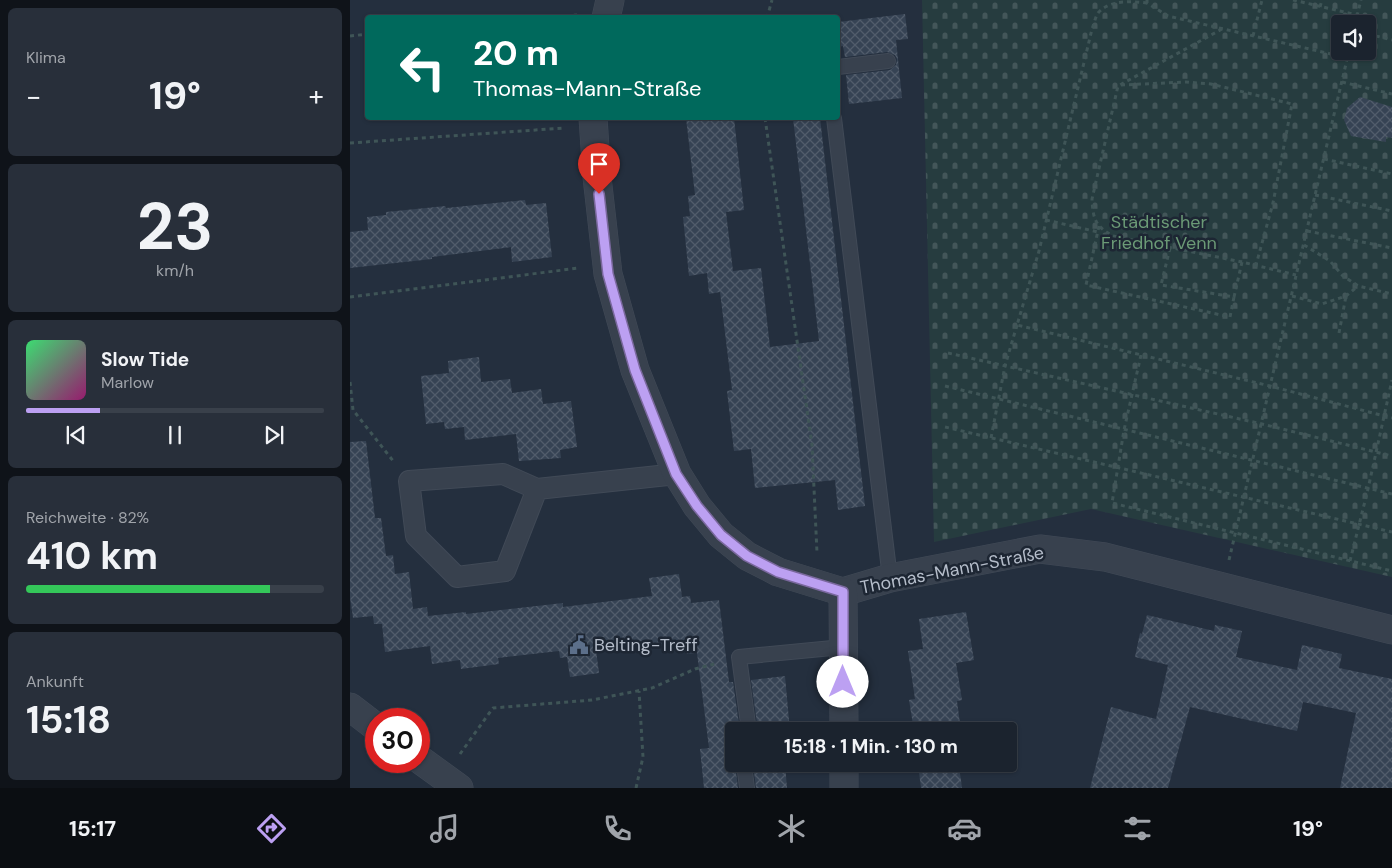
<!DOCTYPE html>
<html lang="de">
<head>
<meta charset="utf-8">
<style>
	body { margin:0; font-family:"DM Sans",sans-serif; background:#282f3a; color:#f1f3f6; height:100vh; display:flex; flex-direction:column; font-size:19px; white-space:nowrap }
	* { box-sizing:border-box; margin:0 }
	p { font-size:16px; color:#a0a4aa }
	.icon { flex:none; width:28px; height:28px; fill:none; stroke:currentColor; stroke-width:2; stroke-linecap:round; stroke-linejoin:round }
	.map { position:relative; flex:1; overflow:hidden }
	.sheet { display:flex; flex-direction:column; gap:8px; padding:8px; background:#0f1319; width:350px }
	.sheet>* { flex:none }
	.hud { position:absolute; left:15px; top:15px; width:475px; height:105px; border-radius:5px; box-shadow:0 1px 4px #0004,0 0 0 1px #39404a; background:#00695c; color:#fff; overflow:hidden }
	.buttons { position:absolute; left:981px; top:15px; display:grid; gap:10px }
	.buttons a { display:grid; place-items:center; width:45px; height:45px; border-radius:5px; background:#1b232e; box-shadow:0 1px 4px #0004,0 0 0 1px #39404a; font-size:25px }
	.speed { position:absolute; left:15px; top:708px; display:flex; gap:10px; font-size:25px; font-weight:700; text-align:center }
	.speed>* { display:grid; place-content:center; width:65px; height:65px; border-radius:50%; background:#1b232e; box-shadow:0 1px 4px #0004,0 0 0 1px #39404a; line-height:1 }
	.speed .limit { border:8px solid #d22; background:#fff; color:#111 }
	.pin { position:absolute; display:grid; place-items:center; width:42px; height:42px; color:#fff; margin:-51px -21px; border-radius:50% 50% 50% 0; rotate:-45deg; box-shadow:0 0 5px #0007 }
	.pin .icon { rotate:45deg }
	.me { position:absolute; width:55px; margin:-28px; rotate:0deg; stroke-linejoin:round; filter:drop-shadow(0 0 4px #0008) }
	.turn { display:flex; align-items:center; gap:18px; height:105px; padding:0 25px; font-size:22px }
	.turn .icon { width:65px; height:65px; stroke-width:2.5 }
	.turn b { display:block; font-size:35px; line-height:42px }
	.big { font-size:38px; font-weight:700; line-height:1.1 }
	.sheet .card { flex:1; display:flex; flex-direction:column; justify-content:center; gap:8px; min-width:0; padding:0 18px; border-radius:8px; background:#282f3a }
	.sheet .dial { align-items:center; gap:0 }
	.dial b { font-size:65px; line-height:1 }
	.song { display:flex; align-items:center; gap:15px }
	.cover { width:60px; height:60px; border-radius:8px; background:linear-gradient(135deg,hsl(140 70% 55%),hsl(320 70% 35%)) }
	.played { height:5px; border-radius:2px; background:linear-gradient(90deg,#bca0f2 25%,#39404a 25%) }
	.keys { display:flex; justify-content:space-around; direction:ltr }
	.heat { display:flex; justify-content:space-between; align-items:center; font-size:28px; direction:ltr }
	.charge { height:8px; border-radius:4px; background:linear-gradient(90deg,#34c759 82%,#39404a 0) }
	.trip { position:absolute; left:375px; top:722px; width:292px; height:50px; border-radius:5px; background:#1b232e; box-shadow:0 1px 4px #0004,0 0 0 1px #39404a; font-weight:700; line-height:50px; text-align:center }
	.tabs { display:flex; height:80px; justify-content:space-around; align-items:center; background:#0b0e12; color:#a0a4aa }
	.tabs .icon { width:35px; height:35px }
	.tabs .current { color:#bca0f2 }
	.tabs b { font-size:22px; color:#f1f3f6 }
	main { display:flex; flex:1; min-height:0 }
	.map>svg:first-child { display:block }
</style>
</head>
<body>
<main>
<section class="sheet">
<div class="card"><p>Klima</p>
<div class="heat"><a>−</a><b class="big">19°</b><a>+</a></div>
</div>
<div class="card dial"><b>23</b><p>km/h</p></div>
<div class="card">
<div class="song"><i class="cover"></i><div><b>Slow Tide</b><p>Marlow</p></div></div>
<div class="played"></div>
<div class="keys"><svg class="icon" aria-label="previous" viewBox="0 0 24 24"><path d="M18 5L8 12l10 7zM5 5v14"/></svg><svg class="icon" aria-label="pause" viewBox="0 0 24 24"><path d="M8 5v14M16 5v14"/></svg><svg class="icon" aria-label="next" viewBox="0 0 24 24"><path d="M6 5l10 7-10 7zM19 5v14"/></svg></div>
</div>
<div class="card"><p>Reichweite · 82%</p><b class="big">410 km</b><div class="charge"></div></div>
<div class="card"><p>Ankunft</p><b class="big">15:18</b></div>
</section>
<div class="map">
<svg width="1042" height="788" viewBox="0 0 1042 788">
	<defs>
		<pattern id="cemetery-stones" width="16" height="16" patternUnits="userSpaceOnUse" patternTransform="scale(1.25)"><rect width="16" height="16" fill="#263c3f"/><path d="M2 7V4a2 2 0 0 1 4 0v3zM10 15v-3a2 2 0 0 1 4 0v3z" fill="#435659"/></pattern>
		<pattern id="building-cross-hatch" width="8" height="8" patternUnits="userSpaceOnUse" patternTransform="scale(1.25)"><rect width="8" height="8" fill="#364354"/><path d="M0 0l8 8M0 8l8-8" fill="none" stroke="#515c6b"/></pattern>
	</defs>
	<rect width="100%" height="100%" fill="#242f3e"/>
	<path fill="url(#cemetery-stones)" fill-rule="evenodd" d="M572,0H1042V577L741,509L584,542ZM990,24H1018V51H990Z"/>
	<g fill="url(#building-cross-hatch)">
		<path d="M555,14L558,39L546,40L552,98L499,104L496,75L540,70L546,65L547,59L545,55L537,52L495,57L493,46L488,47V22Z"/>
		<path d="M1010,97L1042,107V138L1036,137V142L1001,136L994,120L997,108Z"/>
		<path d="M336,118H384L394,210L376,212L383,271L411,268L420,347L469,341L443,118H470L515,506L488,510L485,480L405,488L401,449L384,451L377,391L382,390L370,292L359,294L357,273L339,276L333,217L340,216L338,196L345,195Z"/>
		<path d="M175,200L176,205L196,203L202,257L162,262L161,247L82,257V259L0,268V232L18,230L17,217L36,215V212L76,208L95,206L96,208Z"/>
		<path d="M129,357L131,382L160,379L162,393L191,389L193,404L221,401L227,447L210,450L211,458L169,461L166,434L115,440L114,427L95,429L94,422L76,424L71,376L99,373L98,361Z"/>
		<path d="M16,441L25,518H31L36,556L43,555L45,574L59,572L63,609L77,607L78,616L116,612V614L213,603V607L302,596L299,578L329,574L332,597L340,596L341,603L369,600L379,682H383L390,731H384V764H385L388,788H354L350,749L359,748L347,653L337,654L334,644L295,648V644L246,650L249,673L220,677L217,657L210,658L209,651L148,658L149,664L111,669L110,660L82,664L80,646L35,652L32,624H24L23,616L3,618L0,597V442Z"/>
		<path d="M616,612L624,660L606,663L612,700L607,701L611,731H564L559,700L565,699L558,651L573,649L569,619Z"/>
		<path d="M797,615L864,631L865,625L892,631L886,657L947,670L952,645L992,654L989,668L1042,679V788H990L1006,713L953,702L947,731L840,707L818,788H740L761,707L806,719L818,665L785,657L790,633L792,634Z"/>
		<path d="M435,676L440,731H408L401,680Z"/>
		<path d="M403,764H435L437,788H406Z"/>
		<path d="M568,764H615V765L609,766L612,788H571Z"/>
	</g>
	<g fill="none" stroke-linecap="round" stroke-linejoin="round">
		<g stroke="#414a57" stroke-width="16">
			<g id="service">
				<path d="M488,67L538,61"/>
				<path d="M484,118L540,578"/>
				<path d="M399,731L389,657L493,647"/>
				<path d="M394,764L397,788"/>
			</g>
		</g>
		<g stroke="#414a57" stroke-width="22">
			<path id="pedestrian" d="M187,489L155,571L107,577L66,536L59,481L153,474L187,489L327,474"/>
		</g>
		<g stroke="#414a57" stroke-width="29">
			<g id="minor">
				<path d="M256,18L260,0"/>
				<path d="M243,118L247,177L258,274L285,370L327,474L347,506L371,535L397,556L428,572L493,592L540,578L690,549L755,557L1042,630"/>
				<path d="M493,592L494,731"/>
				<path d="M0,707L26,727"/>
				<path d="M69,759L109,788"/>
				<path d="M494,764V788"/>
			</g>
		</g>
		<g stroke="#3f5557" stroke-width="3" stroke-dasharray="4 4" stroke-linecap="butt">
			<path d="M797,0V3L818,16L998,58"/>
			<path d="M943,0L1007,15"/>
			<path d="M797,3C781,1 759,0 748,13C745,18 744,24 742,29L689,251L667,325L920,386L1042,418"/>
			<path d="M970,7L972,0"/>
			<path d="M200,18L227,15"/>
			<path d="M417,18L422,0"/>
			<path d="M1005,24L1011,0"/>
			<path d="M872,29L768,86L742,199C743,219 745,226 763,236L892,262"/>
			<path d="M1018,34L1042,40"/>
			<path d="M0,36L18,34"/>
			<path d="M903,36L912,0"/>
			<path d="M992,82L1042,94"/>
			<path d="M771,85L836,82L861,84L942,104L923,203L906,265"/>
			<path d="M415,118L462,445L467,553"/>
			<path d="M0,143L214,128"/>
			<path d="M974,159L1042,174"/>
			<path d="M965,195L1042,211"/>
			<path d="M696,220L748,232"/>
			<path d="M749,226L736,285L880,317L884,297"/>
			<path d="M957,231L1042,248"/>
			<path d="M954,245L980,261L993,276L1008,286L1042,294"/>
			<path d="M820,248L811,285L884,297L892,262L946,275"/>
			<path d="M942,296L972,304L996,296L1008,286"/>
			<path d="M0,297L229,268"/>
			<path d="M989,333L996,296"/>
			<path d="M598,353L912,424L1042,456"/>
			<path d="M791,355L774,430L762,503L1042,571"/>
			<path d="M0,382L3,410L44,462"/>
			<path d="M595,386L1042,494"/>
			<path d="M595,427L1042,532"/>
			<path d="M641,438L655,366L667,325"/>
			<path d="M879,560L999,51"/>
			<path d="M1000,561L1018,489L1042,380"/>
			<path d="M110,754L143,708L242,700L302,688L345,669L368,663"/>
			<path d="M286,788L293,757L289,691"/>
		</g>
		<use href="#service" stroke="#38414e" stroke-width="14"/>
		<use href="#pedestrian" stroke="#38414e" stroke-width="20"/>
		<use href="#minor" stroke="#38414e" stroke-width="28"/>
	</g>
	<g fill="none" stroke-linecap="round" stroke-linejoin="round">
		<g stroke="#7a689d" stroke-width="12">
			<path id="route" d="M249,194L258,274L285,370L326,474L347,506L371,535L397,556L428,572L493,592V682"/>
		</g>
		<use href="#route" stroke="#bca0f2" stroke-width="9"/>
	</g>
	<defs>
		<g id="civic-bare" transform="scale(1.5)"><path d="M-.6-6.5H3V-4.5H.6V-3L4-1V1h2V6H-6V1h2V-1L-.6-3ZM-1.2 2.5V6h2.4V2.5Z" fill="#5c6f8a" stroke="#1d2633" stroke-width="2.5" paint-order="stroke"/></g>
	</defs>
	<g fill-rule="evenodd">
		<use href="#civic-bare" x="229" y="645"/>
	</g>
	<g text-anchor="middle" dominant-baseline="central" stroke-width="5" stroke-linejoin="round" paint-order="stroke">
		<g font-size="18" fill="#6b9a76" stroke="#1d2633">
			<text x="809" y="222">Städtischer<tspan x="809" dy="21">Friedhof Venn</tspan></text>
		</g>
		<g font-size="18" fill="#b4bcc9" stroke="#1d2633">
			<text transform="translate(602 570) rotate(-11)">Thomas-Mann-Straße</text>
		</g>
		<g font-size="18" fill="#b4bcc9" stroke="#1d2633" text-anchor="start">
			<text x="244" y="645">Belting-Treff</text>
		</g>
	</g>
</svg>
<div class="buttons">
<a><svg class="icon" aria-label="sound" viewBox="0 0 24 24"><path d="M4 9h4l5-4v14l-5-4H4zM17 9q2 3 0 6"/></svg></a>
</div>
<div class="speed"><div class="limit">30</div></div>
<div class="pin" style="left:249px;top:194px;background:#d93025"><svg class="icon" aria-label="arrive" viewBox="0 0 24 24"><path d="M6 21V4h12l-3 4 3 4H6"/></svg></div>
<svg class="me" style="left:493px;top:682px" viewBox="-20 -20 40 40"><circle r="19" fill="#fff"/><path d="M0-13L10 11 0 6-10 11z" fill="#bca0f2"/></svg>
<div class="trip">15:18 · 1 Min. · 130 m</div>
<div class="hud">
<div class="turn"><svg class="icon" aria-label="left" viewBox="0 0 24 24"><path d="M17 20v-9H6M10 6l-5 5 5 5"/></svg><div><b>20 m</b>Thomas-Mann-Straße</div></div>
</div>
</div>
</main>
<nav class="tabs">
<b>15:17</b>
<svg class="icon current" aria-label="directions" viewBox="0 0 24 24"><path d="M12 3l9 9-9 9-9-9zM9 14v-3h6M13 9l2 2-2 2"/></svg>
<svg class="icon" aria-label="music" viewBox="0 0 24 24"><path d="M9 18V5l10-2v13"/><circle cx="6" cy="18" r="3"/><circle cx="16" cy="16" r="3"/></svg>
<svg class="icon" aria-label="phone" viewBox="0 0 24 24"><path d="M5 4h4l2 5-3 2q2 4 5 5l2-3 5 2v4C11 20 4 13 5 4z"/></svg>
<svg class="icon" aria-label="climate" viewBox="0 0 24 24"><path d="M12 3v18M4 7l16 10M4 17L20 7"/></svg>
<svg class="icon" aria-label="car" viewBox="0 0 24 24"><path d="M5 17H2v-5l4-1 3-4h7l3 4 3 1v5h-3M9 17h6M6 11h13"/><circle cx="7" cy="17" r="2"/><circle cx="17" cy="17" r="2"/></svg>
<svg class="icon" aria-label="filters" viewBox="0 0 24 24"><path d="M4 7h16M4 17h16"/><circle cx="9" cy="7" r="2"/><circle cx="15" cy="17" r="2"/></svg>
<b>19°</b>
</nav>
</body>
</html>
